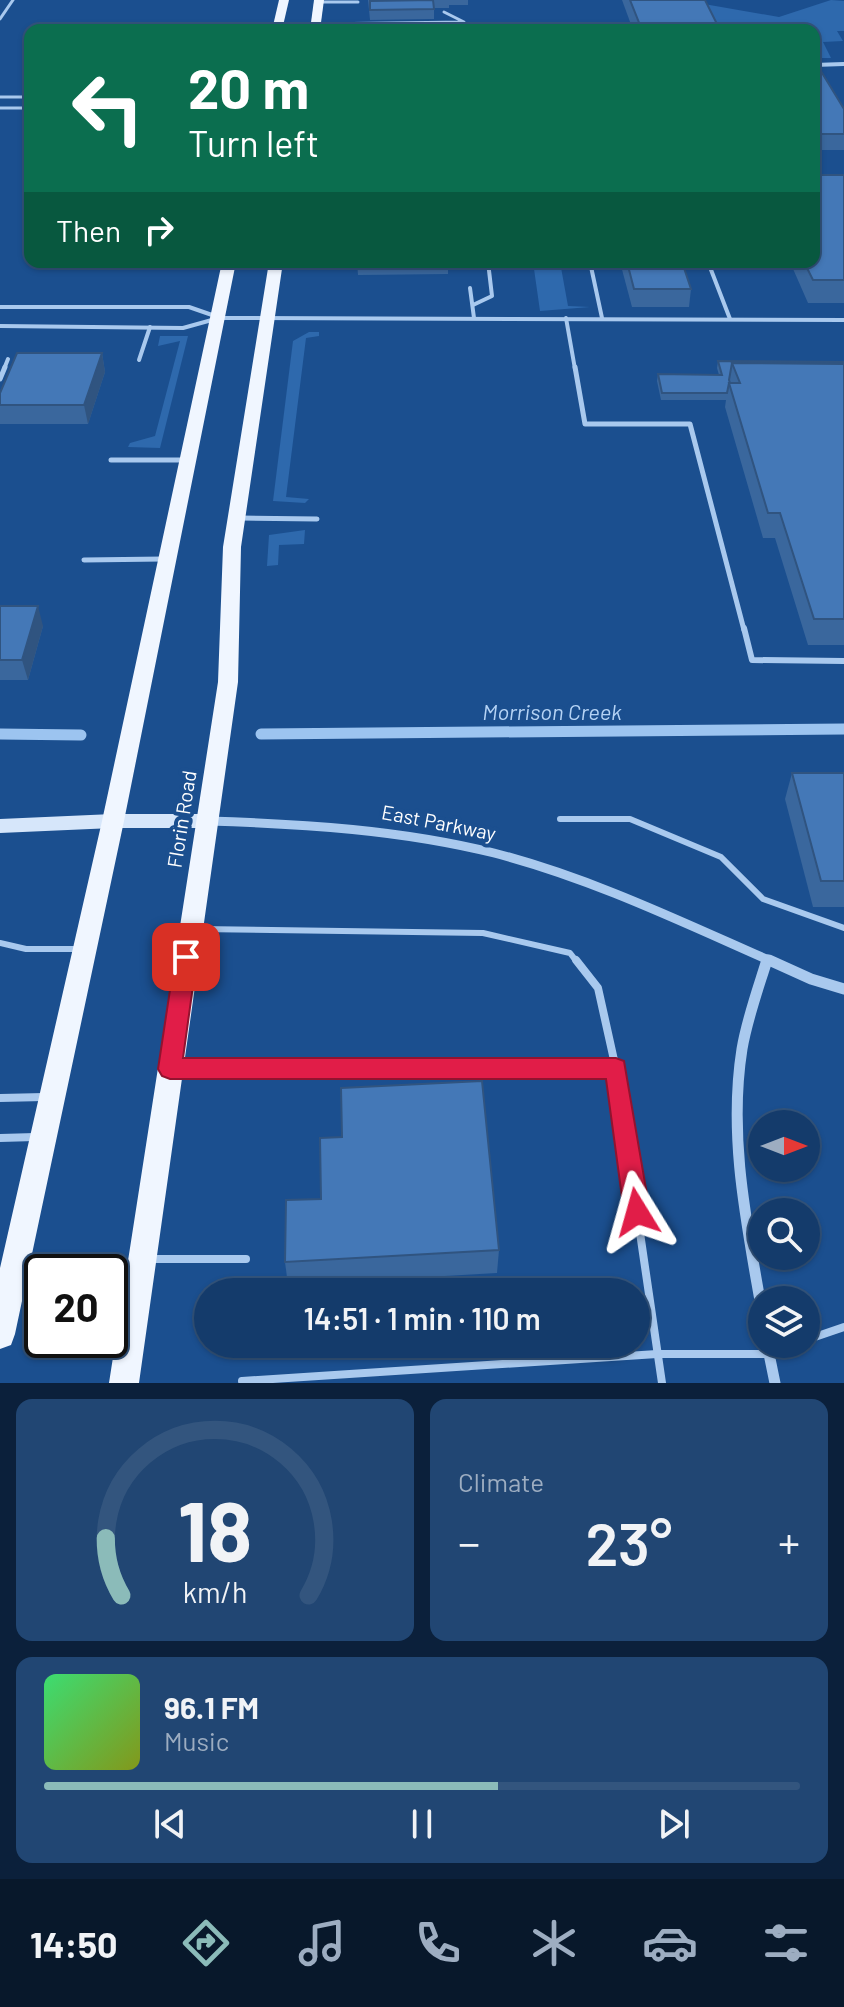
<!DOCTYPE html>
<html lang="en">
<head>
<meta charset="utf-8">
<style>
	body { margin:0; font-family:Barlow,sans-serif; background:#214673; color:#f1f3f6; height:100vh; display:flex; flex-direction:column; font-size:30px; white-space:nowrap }
	* { box-sizing:border-box; margin:0 }
	p { font-size:26px; color:#9dadc1 }
	.icon { flex:none; width:44px; height:44px; fill:none; stroke:currentColor; stroke-width:2; stroke-linecap:round; stroke-linejoin:round }
	.map { position:relative; height:1383px; overflow:hidden }
	.drawer { display:flex; flex-direction:column; gap:16px; padding:16px; background:#0b203b; flex:1 }
	.drawer>* { flex:none }
	.guide { position:absolute; left:24px; top:24px; width:796px; height:244px; border-radius:16px; box-shadow:0 2px 6px #0004,0 0 0 2px #33557e; background:#0b6e4f; color:#fff; overflow:hidden }
	.needle { width:52px; rotate:90deg }
	.fabs { position:absolute; left:748px; top:1110px; display:grid; gap:16px }
	.fabs a { display:grid; place-items:center; width:72px; height:72px; border-radius:50%; background:#143b6b; box-shadow:0 2px 6px #0004,0 0 0 2px #33557e; font-size:40px }
	.speed { position:absolute; left:24px; top:1254px; display:flex; gap:16px; font-size:40px; font-weight:700; text-align:center }
	.speed>* { display:grid; place-content:center; width:104px; height:104px; border-radius:50%; background:#143b6b; box-shadow:0 2px 6px #0004,0 0 0 2px #33557e; line-height:1 }
	.speed .limit { border:4px solid #111; border-radius:12px; background:#fff; color:#111 }
	.pin { position:absolute; display:grid; place-items:center; width:68px; height:68px; color:#fff; margin:-34px; border-radius:16px; box-shadow:0 4px 12px #0006 }
	.me { position:absolute; width:88px; margin:-44px; rotate:352deg; stroke-linejoin:round; filter:drop-shadow(0 0 6px #0008) }
	.turn { display:flex; align-items:center; gap:28px; height:168px; padding:0 32px; font-size:36px }
	.turn .icon { width:104px; height:104px; stroke-width:2.5 }
	.turn b { display:block; font-size:56px; line-height:68px }
	.then { display:flex; align-items:center; height:76px; padding:0 32px; background:#0003; gap:16px; font-size:30px }
	.big { font-size:60px; font-weight:600; line-height:1.1 }
	.drawer .tile { flex:1; display:flex; flex-direction:column; justify-content:center; gap:12px; min-width:0; padding:0 28px; border-radius:16px; background:#214673 }
	.drawer .dial { align-items:center; gap:0 }
	.dial svg { height:208px; overflow:visible; fill:none; stroke:#33557e; stroke-width:7; stroke-linecap:round; text-anchor:middle }
	.dial text { fill:#f1f3f6; stroke:none }
	.song { display:flex; align-items:center; gap:24px }
	.cover { width:96px; height:96px; border-radius:12px; background:linear-gradient(135deg,hsl(140 70% 55%),hsl(70 70% 35%)) }
	.played { height:8px; border-radius:4px; background:linear-gradient(90deg,#8bbbb9 60%,#33557e 60%) }
	.keys { display:flex; justify-content:space-around; direction:ltr }
	.heat { display:flex; justify-content:space-between; align-items:center; font-size:44px; direction:ltr }
	.drawer .tiles { flex:1; display:grid; gap:16px; grid-template-columns:1fr 1fr }
	.tile:last-child { grid-column:span 2 }
	.trip { position:absolute; left:194px; top:1278px; width:456px; height:80px; border-radius:40px; background:#143b6b; box-shadow:0 2px 6px #0004,0 0 0 2px #33557e; font-weight:600; line-height:80px; text-align:center }
	.dock { display:flex; height:128px; justify-content:space-around; align-items:center; background:#08182b; color:#9dadc1 }
	.dock .icon { width:56px; height:56px }
	.dock .on { color:#8bbbb9 }
	.dock b { font-size:36px; color:#f1f3f6 }
	.map>svg:first-child { display:block }
</style>
</head>
<body>
<div class="map">
<svg width="844" height="1383" viewBox="0 0 844 1383">
	<rect width="100%" height="100%" fill="#1b4f8f"/>
	<g fill="#2e69ad">
		<path d="M831,0L844,1V31H837L843,41L823,42L831,58H814V30H717L704,4L779,17Z"/>
		<path d="M533,262H560L568,306L590,307L540,311Z"/>
		<path d="M309,332H319V336L306,338L286,497L309,499L305,503L273,501L293,341Z"/>
		<path d="M160,336H188L160,448L128,447L130,443L155,436L180,341L158,346Z"/>
		<path d="M305,530L304,544L279,545L278,565L267,566L269,535Z"/>
	</g>
	<g fill="none" stroke-linecap="round" stroke-linejoin="round">
		<g stroke="#9cc4f0" stroke-width="11">
			<path d="M0,734L81,735"/>
			<path d="M261,734L844,729"/>
		</g>
		<g stroke="#a9c9ee" stroke-width="3">
			<path d="M319,2H358"/>
			<path d="M0,19L13,0"/>
			<path d="M316,24L464,22L444,12"/>
			<path d="M230,30H239"/>
			<path d="M0,97H30"/>
			<path d="M0,108H30"/>
		</g>
		<g stroke="#a9c9ee" stroke-width="4">
			<path d="M590,262L602,318"/>
			<path d="M708,262L730,319"/>
			<path d="M339,265L341,262"/>
			<path d="M470,288L474,318"/>
			<path d="M473,305L492,296L488,262"/>
			<path d="M0,307H189L215,316"/>
			<path d="M566,318L575,369"/>
			<path d="M0,326L183,328L219,318L844,320"/>
			<path d="M139,360L150,327"/>
			<path d="M4,369L8,359"/>
		</g>
		<g stroke="#a9c9ee" stroke-width="5">
			<path d="M575,367L585,424H690L744,630"/>
			<path d="M0,379L5,367"/>
			<path d="M111,460H184"/>
			<path d="M240,518L317,519"/>
			<path d="M84,560L163,559"/>
		</g>
		<g stroke="#a9c9ee" stroke-width="6">
			<path d="M744,628L752,660L844,661"/>
			<path d="M560,819H630L721,857L763,899L844,928"/>
			<path d="M198,929L483,933L570,953L577,962"/>
			<path d="M0,943L26,949H80"/>
		</g>
		<g stroke="#a9c9ee" stroke-width="8">
			<path d="M576,960L598,988L616,1069L662,1383"/>
			<path d="M176,1069H616"/>
			<path d="M0,1098L44,1097"/>
			<path d="M0,1138L35,1137"/>
			<path d="M150,1259H246"/>
			<path d="M806,1340L844,1327"/>
			<path d="M242,1381L657,1354H769L796,1344"/>
		</g>
		<path stroke="#a9c9ee" stroke-width="4" d="M814,65L844,64"/>
		<path stroke="#a9c9ee" stroke-width="9" d="M209,821C305,824 401,830 494,853C591,878 682,922 773,962"/>
		<g stroke="#a9c9ee" stroke-width="11">
			<path d="M769,960L811,979L844,989"/>
			<path d="M762,1312C747,1225 728,1137 742,1049C747,1019 758,989 767,960"/>
			<path d="M767,1344L775,1383"/>
		</g>
		<path fill="#d6e6fa" fill-rule="evenodd" d="M113,814H207L213,816L216,821L213,826L207,828H113L0,833V819Z"/>
		<g fill="#f0f6ff" fill-rule="evenodd">
			<path d="M279,0H289L282,30H272Z"/>
			<path d="M314,0H324L320,30H310Z"/>
			<path d="M222,262H236L124,821L15,1334L11,1345L0,1349V1268L102,821Z"/>
			<path d="M269,262H283L241,547L238,682L139,1383H109L218,682L223,547Z"/>
		</g>
	</g>
	<g fill="#3a679d">
		<path d="M368,0H468V5H449V8H434V19L370,20Z"/>
		<path d="M622,0H705L720,30H633Z"/>
		<path d="M814,63L844,109V150H814Z"/>
		<path d="M844,175V303H808L790,262H814Z"/>
		<path d="M357,262H448V274L358,275Z"/>
		<path d="M620,262H682L691,289L689,307H632Z"/>
		<path d="M102,353L105,372L88,424H0V405Z"/>
		<path d="M718,361L844,362V645H808L775,538H763L725,407L726,400H661L657,381L658,374L719,375L717,368Z"/>
		<path d="M0,606L43,626L28,680H0Z"/>
		<path d="M792,773H844V907H813L785,799Z"/>
		<path d="M499,1250L497,1273L288,1285L285,1262Z"/>
	</g>
	<g fill="#305480">
		<path d="M102,353L105,372L88,424L84,405Z"/>
		<path d="M38,606L43,626L28,680L22,660Z"/>
	</g>
	<g fill="#4478b7" stroke="#305480" stroke-width="2">
		<path d="M433,0L434,9L370,10V1Z"/>
		<path d="M630,0H705L720,30H642Z"/>
		<path d="M476,29L551,30H476Z"/>
		<path d="M814,63H816L844,109V134H814Z"/>
		<path d="M814,175H844V280H813L804,262H814Z"/>
		<path d="M627,262H682L691,289H634Z"/>
		<path d="M17,353H102L84,405H0V393Z"/>
		<path d="M718,361L844,362V364L732,363L729,380L730,383H729L727,393H662L658,374L722,375Z"/>
		<path d="M732,363L844,364V619H814L780,513H768L729,383H740Z"/>
		<path d="M0,606H38L22,660H0Z"/>
		<path d="M792,773H844V881H821Z"/>
		<path d="M482,1081L499,1250L285,1262L286,1200L321,1199L320,1138L342,1137L341,1088Z"/>
	</g>
	<path fill="#e11d48" stroke="#92132f" stroke-width="2" d="M186,948L194,951L197,957L183,1058H616L624,1061L650,1212L646,1220L637,1224L628,1220L624,1212L606,1079H170L162,1076L158,1069L175,957L178,951Z"/>
	<g text-anchor="middle" dominant-baseline="central" stroke-width="8" stroke-linejoin="round" paint-order="stroke">
		<g font-size="20" fill="#fff" stroke="#1b4f8f">
			<text transform="translate(181 819) rotate(-81)">Florin Road</text>
			<text transform="translate(439 822) rotate(11)">East Parkway</text>
		</g>
		<g font-size="22" font-style="italic" fill="#b5d3f5" stroke="#1b4f8f">
			<text x="552" y="711">Morrison Creek</text>
		</g>
	</g>
</svg>
<div class="fabs">
<a><svg class="needle" viewBox="-14 -14 28 28"><path d="M0-13l5 13h-10z" fill="#e53935"/><path d="M0 13l5-13h-10z" fill="#9dadc1"/></svg></a>
<a><svg class="icon" aria-label="search" viewBox="0 0 24 24"><circle cx="10" cy="10" r="6"/><path d="M15 15l6 6"/></svg></a>
<a><svg class="icon" aria-label="layers" viewBox="0 0 24 24"><path d="M12 4l9 5-9 5-9-5zM3 14l9 5 9-5"/></svg></a>
</div>
<div class="speed"><div class="limit">20</div></div>
<div class="pin" style="left:186px;top:957px;background:#d93025"><svg class="icon" aria-label="arrive" viewBox="0 0 24 24"><path d="M6 21V4h12l-3 4 3 4H6"/></svg></div>
<svg class="me" style="left:637px;top:1212px" viewBox="-20 -20 40 40"><path d="M0-17L14 15 0 8-14 15z" fill="#e11d48" stroke="#fff" stroke-width="4"/></svg>
<div class="trip">14:51 · 1 min · 110 m</div>
<div class="guide">
<div class="turn"><svg class="icon" aria-label="left" viewBox="0 0 24 24"><path d="M17 20v-9H6M10 6l-5 5 5 5"/></svg><div><b>20 m</b>Turn left</div></div>
<div class="then">Then<svg class="icon" aria-label="right" viewBox="0 0 24 24"><path d="M7 20v-9h11M14 6l5 5-5 5"/></svg></div>
</div>
</div>
<section class="drawer">
<div class="tiles">
<div class="tile dial"><svg viewBox="0 0 100 80">
<path d="M14 69A42 42 0 1 1 86 69"/>
<path d="M14 69A42 42 0 0 1 8 47" stroke="#8bbbb9"/>
<text x="50" y="56" font-size="32" font-weight="700">18</text>
<text x="50" y="72" font-size="11">km/h</text>
</svg></div>
<div class="tile"><p>Climate</p>
<div class="heat"><a>−</a><b class="big">23°</b><a>+</a></div>
</div>
<div class="tile">
<div class="song"><i class="cover"></i><div><b>96.1 FM</b><p>Music</p></div></div>
<div class="played"></div>
<div class="keys"><svg class="icon" aria-label="previous" viewBox="0 0 24 24"><path d="M18 5L8 12l10 7zM5 5v14"/></svg><svg class="icon" aria-label="pause" viewBox="0 0 24 24"><path d="M8 5v14M16 5v14"/></svg><svg class="icon" aria-label="next" viewBox="0 0 24 24"><path d="M6 5l10 7-10 7zM19 5v14"/></svg></div>
</div>
</div>
</section>
<nav class="dock">
<b>14:50</b>
<svg class="icon on" aria-label="directions" viewBox="0 0 24 24"><path d="M12 3l9 9-9 9-9-9zM9 14v-3h6M13 9l2 2-2 2"/></svg>
<svg class="icon" aria-label="music" viewBox="0 0 24 24"><path d="M9 18V5l10-2v13"/><circle cx="6" cy="18" r="3"/><circle cx="16" cy="16" r="3"/></svg>
<svg class="icon" aria-label="phone" viewBox="0 0 24 24"><path d="M5 4h4l2 5-3 2q2 4 5 5l2-3 5 2v4C11 20 4 13 5 4z"/></svg>
<svg class="icon" aria-label="climate" viewBox="0 0 24 24"><path d="M12 3v18M4 7l16 10M4 17L20 7"/></svg>
<svg class="icon" aria-label="car" viewBox="0 0 24 24"><path d="M5 17H2v-5l4-1 3-4h7l3 4 3 1v5h-3M9 17h6M6 11h13"/><circle cx="7" cy="17" r="2"/><circle cx="17" cy="17" r="2"/></svg>
<svg class="icon" aria-label="filters" viewBox="0 0 24 24"><path d="M4 7h16M4 17h16"/><circle cx="9" cy="7" r="2"/><circle cx="15" cy="17" r="2"/></svg>
</nav>
</body>
</html>
